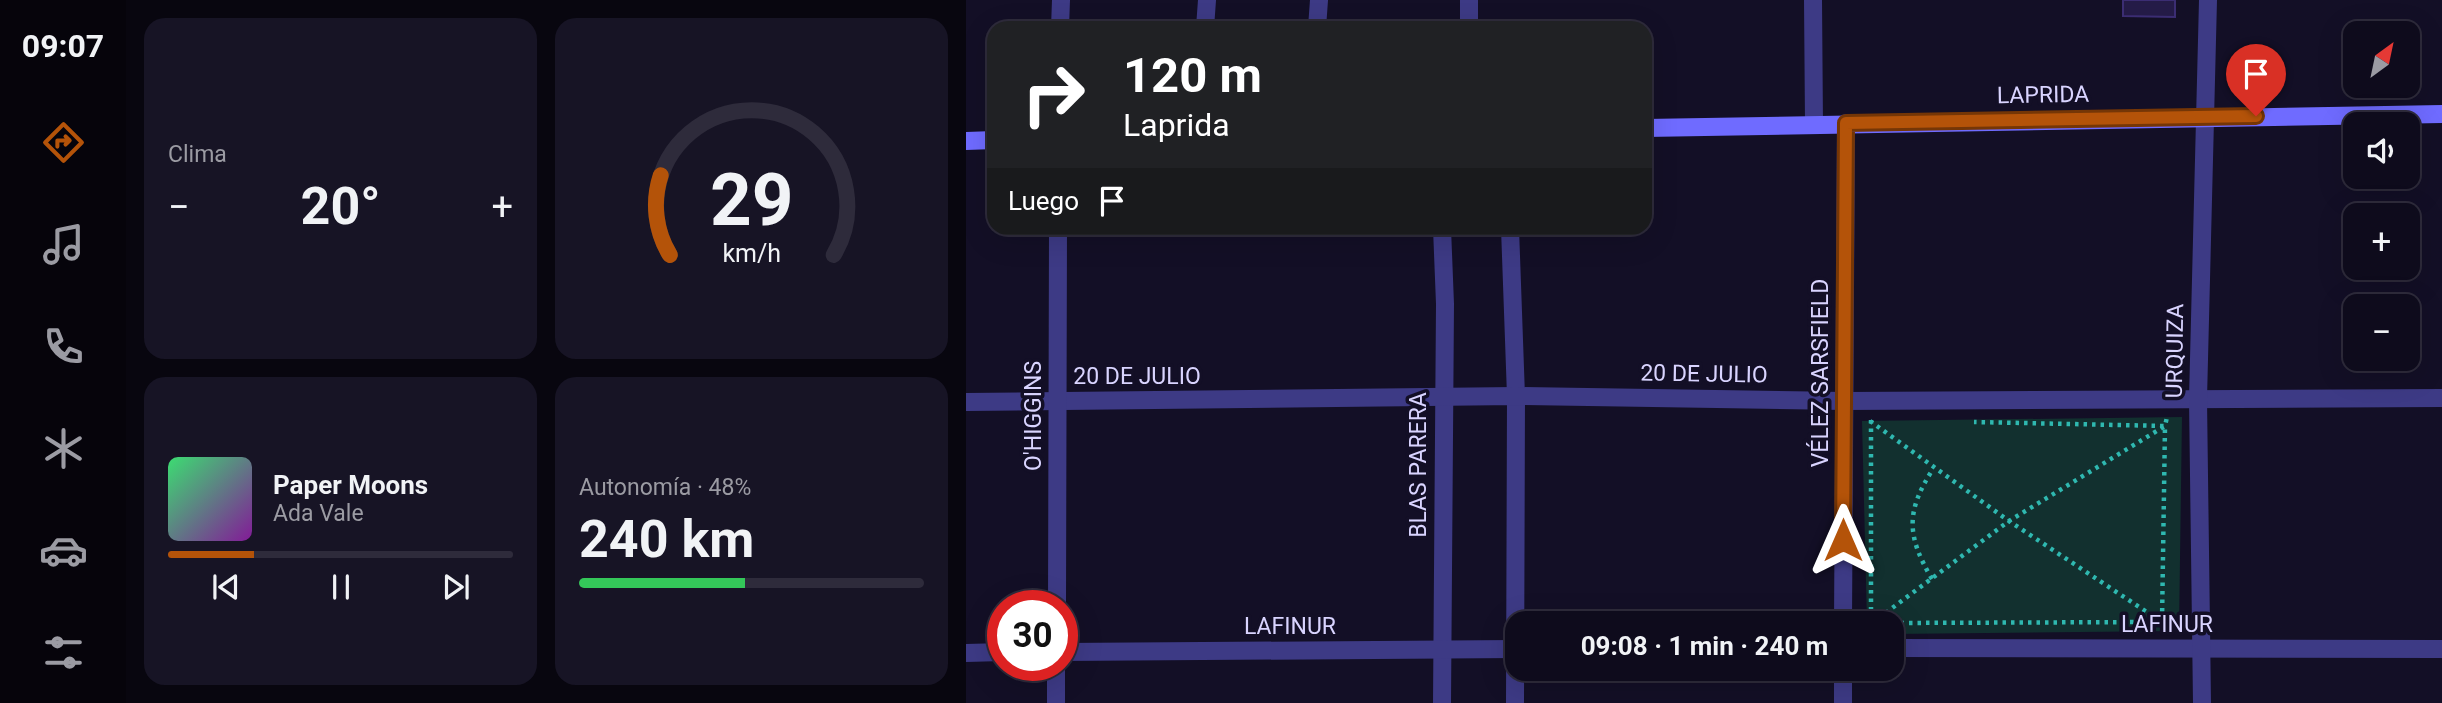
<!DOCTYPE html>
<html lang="es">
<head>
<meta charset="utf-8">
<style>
	body { margin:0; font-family:Roboto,sans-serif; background:#171425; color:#f1f3f6; height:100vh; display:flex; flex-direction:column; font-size:26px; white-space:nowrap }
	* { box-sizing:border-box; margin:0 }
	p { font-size:23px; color:#9b9ba3 }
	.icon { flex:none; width:38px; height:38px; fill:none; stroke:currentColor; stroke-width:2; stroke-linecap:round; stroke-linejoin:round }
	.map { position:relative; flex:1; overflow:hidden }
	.panel { display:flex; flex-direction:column; gap:18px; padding:18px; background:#08060f; width:840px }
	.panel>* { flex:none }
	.hud { position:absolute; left:21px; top:21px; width:665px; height:214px; border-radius:21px; box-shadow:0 7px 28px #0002,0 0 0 2px #2e2b3b; background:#202124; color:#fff; overflow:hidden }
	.needle { width:46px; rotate:33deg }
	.fabs { position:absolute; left:1377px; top:21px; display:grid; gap:14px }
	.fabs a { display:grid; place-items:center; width:77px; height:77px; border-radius:14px; background:#0e0b1c; box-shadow:0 7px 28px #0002,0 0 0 2px #2e2b3b; font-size:35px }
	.speed { position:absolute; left:21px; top:590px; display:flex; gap:14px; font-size:35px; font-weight:700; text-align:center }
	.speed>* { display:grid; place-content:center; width:91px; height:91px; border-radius:50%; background:#0e0b1c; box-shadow:0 7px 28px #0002,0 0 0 2px #2e2b3b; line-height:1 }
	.speed .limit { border:10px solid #d22; background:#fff; color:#111 }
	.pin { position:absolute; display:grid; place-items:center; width:60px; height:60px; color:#fff; margin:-72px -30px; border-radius:50% 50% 50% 0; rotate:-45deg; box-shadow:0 0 7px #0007 }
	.pin .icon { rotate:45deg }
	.me { position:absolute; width:77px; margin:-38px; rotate:0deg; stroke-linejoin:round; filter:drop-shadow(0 0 5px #0008) }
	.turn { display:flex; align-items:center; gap:24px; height:147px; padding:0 21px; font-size:32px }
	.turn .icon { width:91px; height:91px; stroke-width:2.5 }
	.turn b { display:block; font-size:49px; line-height:60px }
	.then { display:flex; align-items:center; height:66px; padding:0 21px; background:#0003; gap:14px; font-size:26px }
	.big { font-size:52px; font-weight:700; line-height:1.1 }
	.panel .widget { flex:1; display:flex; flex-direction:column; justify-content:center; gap:10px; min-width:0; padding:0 24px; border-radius:21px; background:#171425 }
	.panel .dial { align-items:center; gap:0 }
	.dial svg { height:182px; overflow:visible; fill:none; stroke:#2e2b3b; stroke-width:7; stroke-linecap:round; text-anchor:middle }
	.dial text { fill:#f1f3f6; stroke:none }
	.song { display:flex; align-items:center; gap:21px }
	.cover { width:84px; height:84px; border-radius:10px; background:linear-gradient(135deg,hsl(140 70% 55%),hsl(290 70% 35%)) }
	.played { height:7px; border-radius:4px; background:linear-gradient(90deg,#b45309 25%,#2e2b3b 25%) }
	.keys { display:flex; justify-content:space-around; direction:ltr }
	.heat { display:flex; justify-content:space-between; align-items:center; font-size:38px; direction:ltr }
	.charge { height:10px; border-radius:5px; background:linear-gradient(90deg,#34c759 48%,#2e2b3b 0) }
	.panel .tiles { flex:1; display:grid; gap:18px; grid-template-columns:repeat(2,1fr) }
	.trip { position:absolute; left:539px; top:611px; width:399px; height:70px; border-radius:21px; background:#0e0b1c; box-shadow:0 7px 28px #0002,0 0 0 2px #2e2b3b; font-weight:700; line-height:70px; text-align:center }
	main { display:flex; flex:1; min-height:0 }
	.tab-bar { display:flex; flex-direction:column; width:126px; justify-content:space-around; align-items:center; background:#06040b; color:#9b9ba3 }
	.tab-bar .icon { width:49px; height:49px }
	.tab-bar .current { color:#b45309 }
	.tab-bar b { font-size:32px; color:#f1f3f6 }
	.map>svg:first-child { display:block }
</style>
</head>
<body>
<main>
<nav class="tab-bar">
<b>09:07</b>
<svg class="icon current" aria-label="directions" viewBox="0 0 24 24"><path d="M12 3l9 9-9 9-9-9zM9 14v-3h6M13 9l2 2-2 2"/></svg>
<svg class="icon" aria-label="music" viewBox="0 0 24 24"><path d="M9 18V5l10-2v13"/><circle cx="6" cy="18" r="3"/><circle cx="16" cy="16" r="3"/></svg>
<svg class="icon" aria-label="phone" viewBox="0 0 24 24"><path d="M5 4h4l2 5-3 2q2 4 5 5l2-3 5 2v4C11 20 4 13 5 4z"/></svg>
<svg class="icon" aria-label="climate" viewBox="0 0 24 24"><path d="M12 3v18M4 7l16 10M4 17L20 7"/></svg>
<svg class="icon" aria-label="car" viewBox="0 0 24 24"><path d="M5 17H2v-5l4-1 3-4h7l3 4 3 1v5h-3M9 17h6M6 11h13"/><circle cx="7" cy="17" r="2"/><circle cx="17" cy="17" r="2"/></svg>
<svg class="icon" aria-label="filters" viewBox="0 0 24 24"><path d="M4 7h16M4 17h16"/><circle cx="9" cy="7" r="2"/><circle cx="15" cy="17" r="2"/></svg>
</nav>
<section class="panel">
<div class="tiles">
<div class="widget"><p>Clima</p>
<div class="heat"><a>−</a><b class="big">20°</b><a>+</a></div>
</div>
<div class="widget dial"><svg viewBox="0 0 100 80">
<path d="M14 69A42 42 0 1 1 86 69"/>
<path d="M14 69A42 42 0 0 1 10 34" stroke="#b45309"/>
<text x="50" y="56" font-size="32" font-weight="700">29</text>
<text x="50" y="72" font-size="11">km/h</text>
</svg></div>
<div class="widget">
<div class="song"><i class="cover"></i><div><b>Paper Moons</b><p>Ada Vale</p></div></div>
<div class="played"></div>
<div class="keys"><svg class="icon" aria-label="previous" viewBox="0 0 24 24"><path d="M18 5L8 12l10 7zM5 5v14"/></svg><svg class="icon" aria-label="pause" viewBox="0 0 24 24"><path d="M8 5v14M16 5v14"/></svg><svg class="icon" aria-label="next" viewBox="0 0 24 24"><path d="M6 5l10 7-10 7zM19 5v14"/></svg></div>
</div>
<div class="widget"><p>Autonomía · 48%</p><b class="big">240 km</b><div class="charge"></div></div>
</div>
</section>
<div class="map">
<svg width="1476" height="703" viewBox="0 0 1476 703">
	<rect width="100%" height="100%" fill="#130f26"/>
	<path fill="#12302f" d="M1216,417L1213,631L926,634V623H901L896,421Z"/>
	<path fill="#241b47" stroke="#3b2d73" stroke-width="2" d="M1157,0H1209V17L1157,16Z"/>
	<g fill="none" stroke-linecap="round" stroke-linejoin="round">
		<g stroke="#2fb8b0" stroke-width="4.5" stroke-dasharray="3.5 5" stroke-linecap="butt">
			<path d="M905,420V623"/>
			<path d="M904,421L1043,521L1205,628"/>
			<path d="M966,579C940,535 940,511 967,469"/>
			<path d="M906,623L1043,521L1199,426L1201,417"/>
			<path d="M926,623L1196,622L1199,426L1008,422"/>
		</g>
		<g stroke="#3d3a85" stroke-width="18">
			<path d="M847,0L848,124"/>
			<path d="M94,28L95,0"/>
			<path d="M239,28L241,0"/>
			<path d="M351,28L353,0"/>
			<path d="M503,28V0"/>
			<path d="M476,228L479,304L476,703"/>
			<path d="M544,228L550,396L549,703"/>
			<path d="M0,402L550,396L878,401L1476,398"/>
			<path d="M91,606L92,228"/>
			<path d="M877,623L880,123"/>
			<path d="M926,648L1476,649"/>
			<path d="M96,652L551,649"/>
			<path d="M0,653L37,652"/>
			<path d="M90,703V665"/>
			<path d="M877,703V668"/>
			<path d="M1236,703L1232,399L1242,0"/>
		</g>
		<g stroke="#6f6bff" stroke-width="18">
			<path d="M679,128L1476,114"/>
			<path d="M0,141L28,140"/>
		</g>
	</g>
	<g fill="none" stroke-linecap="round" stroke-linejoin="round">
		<g stroke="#753606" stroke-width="18">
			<path id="route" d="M877,540L880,123L1290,116"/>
		</g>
		<use href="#route" stroke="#b45309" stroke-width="12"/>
	</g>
	<g text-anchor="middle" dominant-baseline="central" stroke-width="7" stroke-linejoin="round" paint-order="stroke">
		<g font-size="23" fill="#d9d4ff" stroke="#130f26">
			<text transform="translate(1077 95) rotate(-1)">LAPRIDA</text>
			<text transform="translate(1209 351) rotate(-89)">URQUIZA</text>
			<text transform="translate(854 373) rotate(-90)">VÉLEZ SARSFIELD</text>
			<text transform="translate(738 374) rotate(1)">20 DE JULIO</text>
			<text x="171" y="376">20 DE JULIO</text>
			<text transform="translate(67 416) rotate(-90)">O'HIGGINS</text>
			<text transform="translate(452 465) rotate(-90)">BLAS PARERA</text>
			<text x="1201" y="624">LAFINUR</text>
			<text x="324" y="626">LAFINUR</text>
		</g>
	</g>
</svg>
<div class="fabs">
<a><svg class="needle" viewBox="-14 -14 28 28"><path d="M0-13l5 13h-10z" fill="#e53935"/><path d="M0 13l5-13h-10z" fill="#9b9ba3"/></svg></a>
<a><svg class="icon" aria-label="sound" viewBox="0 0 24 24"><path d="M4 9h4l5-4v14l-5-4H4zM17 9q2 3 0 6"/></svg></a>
<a>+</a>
<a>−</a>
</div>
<div class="speed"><div class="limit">30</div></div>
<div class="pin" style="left:1290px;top:116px;background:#d93025"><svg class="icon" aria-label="arrive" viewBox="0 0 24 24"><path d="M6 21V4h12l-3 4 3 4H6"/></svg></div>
<svg class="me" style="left:877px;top:540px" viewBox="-20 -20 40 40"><path d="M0-17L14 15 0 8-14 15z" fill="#b45309" stroke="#fff" stroke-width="4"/></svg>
<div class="trip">09:08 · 1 min · 240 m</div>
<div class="hud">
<div class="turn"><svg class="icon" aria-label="right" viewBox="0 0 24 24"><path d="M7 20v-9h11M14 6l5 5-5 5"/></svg><div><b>120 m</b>Laprida</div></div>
<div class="then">Luego<svg class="icon" aria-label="arrive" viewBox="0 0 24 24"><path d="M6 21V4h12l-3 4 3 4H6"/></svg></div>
</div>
</div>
</main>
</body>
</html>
